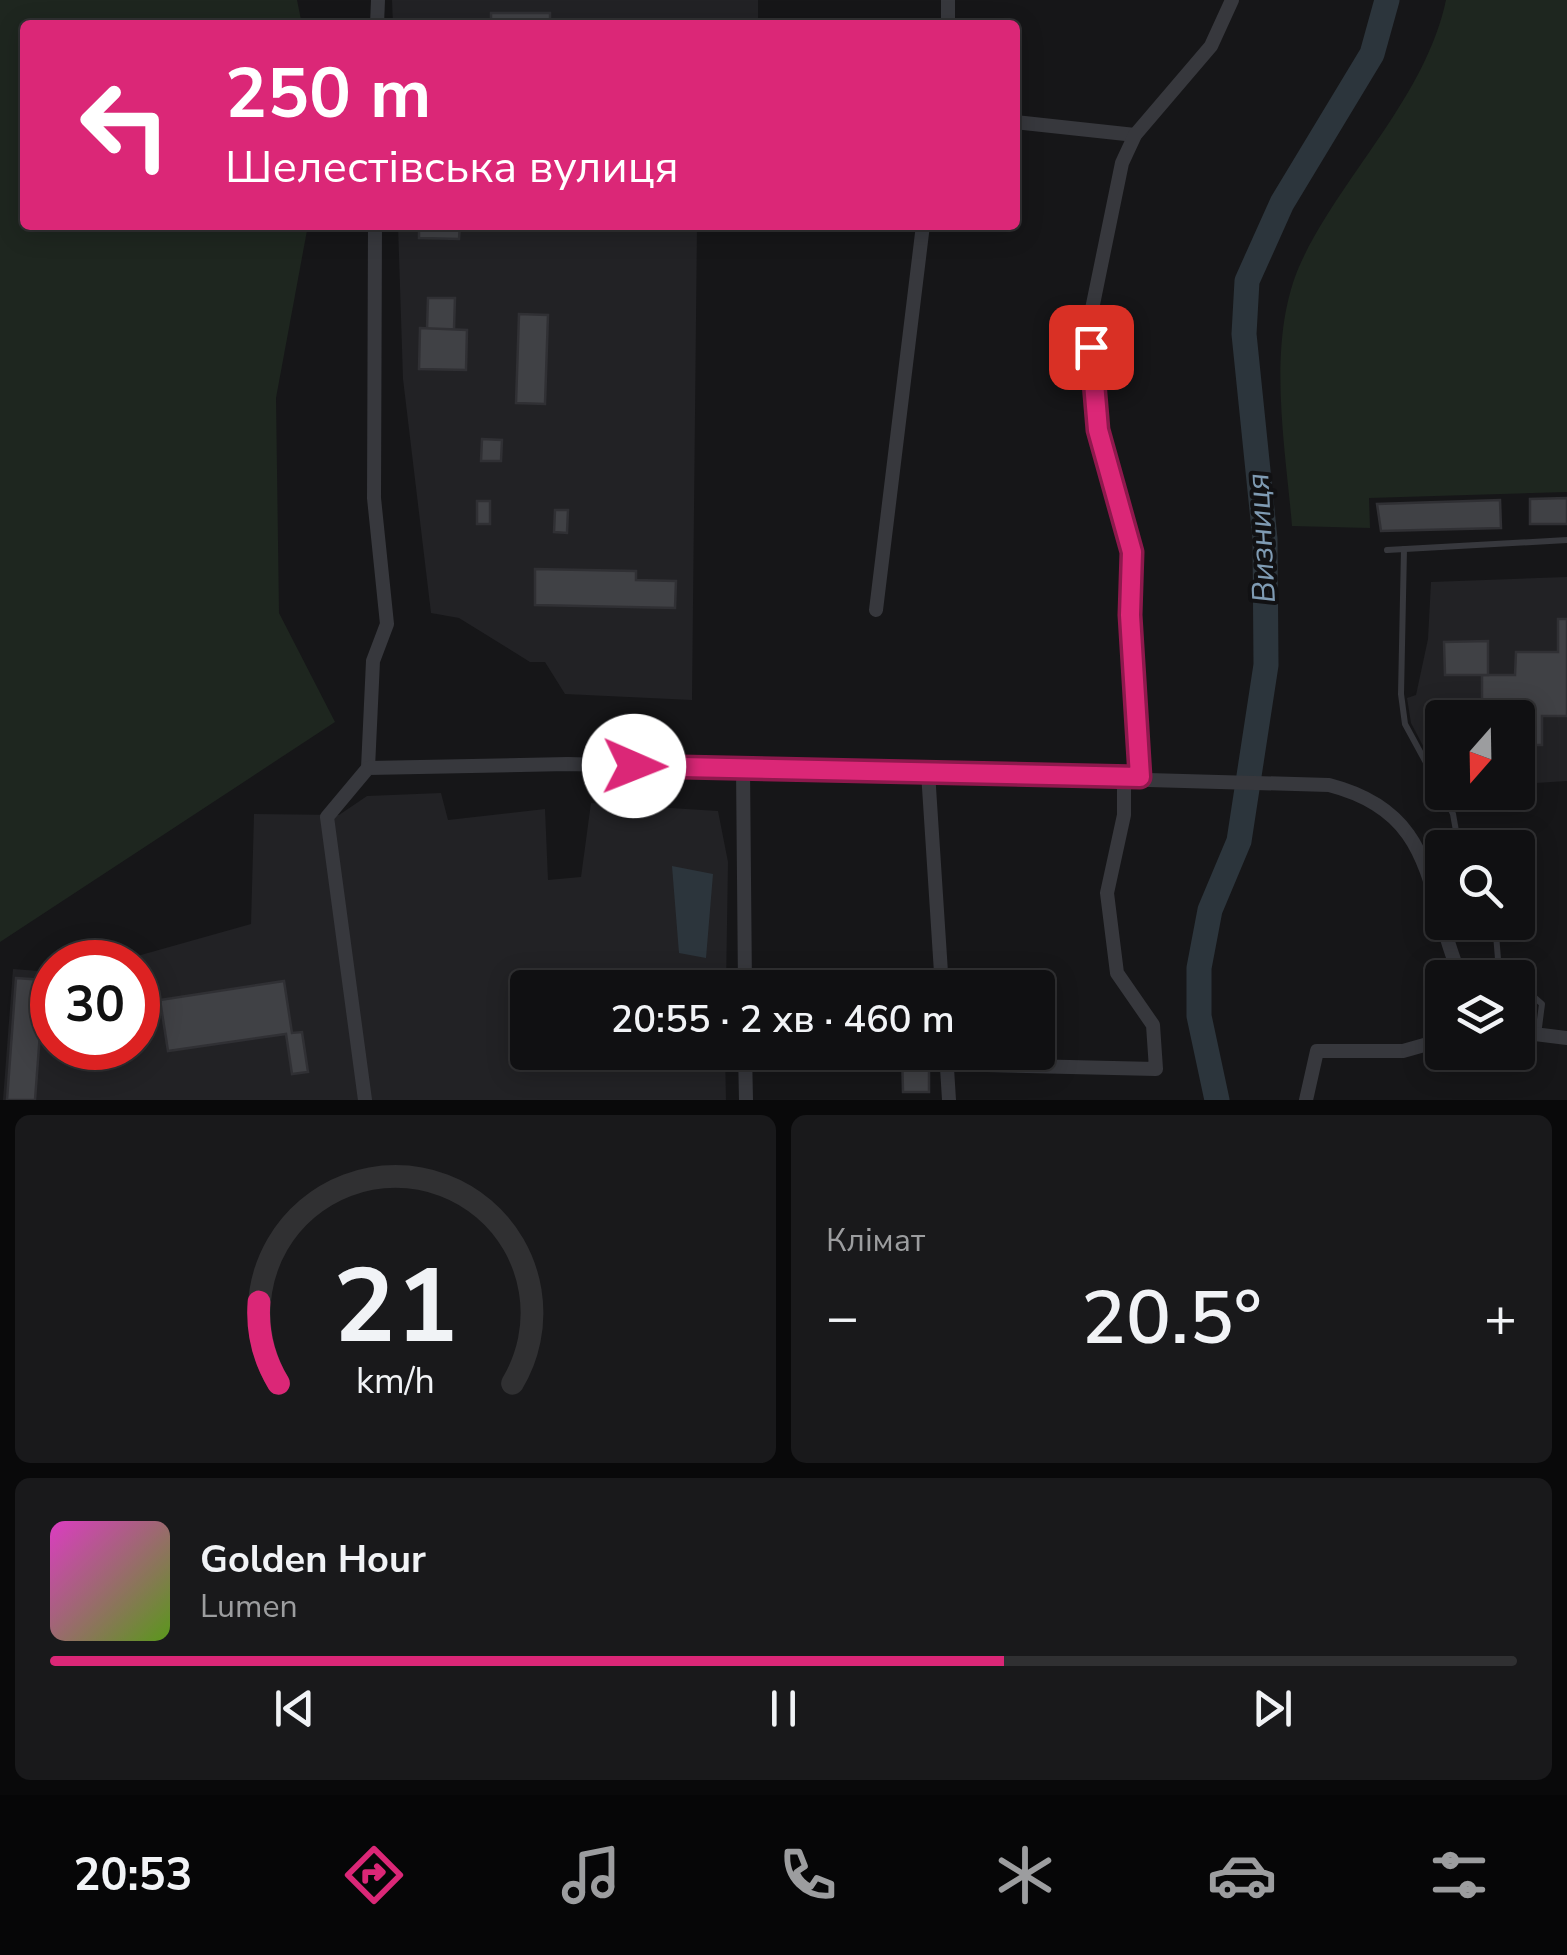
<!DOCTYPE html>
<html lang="uk">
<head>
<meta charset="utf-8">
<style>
	body { margin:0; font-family:"Nunito Sans",sans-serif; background:#19191b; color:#f1f3f6; height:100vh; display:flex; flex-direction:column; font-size:38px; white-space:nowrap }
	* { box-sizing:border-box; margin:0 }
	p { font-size:32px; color:#9c9d9f }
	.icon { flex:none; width:55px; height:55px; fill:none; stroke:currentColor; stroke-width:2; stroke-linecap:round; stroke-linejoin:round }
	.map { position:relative; height:1100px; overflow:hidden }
	.drawer { display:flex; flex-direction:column; gap:15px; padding:15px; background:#09090a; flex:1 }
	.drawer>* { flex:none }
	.guide { position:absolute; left:20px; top:20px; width:1000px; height:210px; border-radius:10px; box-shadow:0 5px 25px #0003,0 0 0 2px #303032; background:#db2777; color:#fff; overflow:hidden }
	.needle { width:65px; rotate:200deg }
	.fabs { position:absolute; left:1425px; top:700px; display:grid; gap:20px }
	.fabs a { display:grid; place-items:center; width:110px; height:110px; border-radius:10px; background:#101012; box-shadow:0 5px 25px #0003,0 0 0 2px #303032; font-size:50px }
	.speed { position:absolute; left:30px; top:940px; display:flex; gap:20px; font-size:50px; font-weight:700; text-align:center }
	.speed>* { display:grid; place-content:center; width:130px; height:130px; border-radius:50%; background:#101012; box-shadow:0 5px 25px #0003,0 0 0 2px #303032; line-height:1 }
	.speed .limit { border:15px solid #d22; background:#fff; color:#111 }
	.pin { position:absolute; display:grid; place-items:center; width:85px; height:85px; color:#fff; margin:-42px; border-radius:20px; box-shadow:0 5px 15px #0006 }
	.me { position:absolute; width:110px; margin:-55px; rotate:91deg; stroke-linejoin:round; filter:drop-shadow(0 0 8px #0008) }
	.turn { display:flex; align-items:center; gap:35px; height:210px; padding:0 40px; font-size:45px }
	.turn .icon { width:130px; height:130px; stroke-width:2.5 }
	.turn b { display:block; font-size:70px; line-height:85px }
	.big { font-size:75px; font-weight:600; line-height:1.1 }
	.drawer .card { flex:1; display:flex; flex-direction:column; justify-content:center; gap:15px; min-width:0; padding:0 35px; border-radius:15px; background:#19191b }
	.drawer .dial { align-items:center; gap:0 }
	.dial svg { height:260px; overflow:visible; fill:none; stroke:#303032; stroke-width:7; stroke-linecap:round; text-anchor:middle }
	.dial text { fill:#f1f3f6; stroke:none }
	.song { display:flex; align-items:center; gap:30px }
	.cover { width:120px; height:120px; border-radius:15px; background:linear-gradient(135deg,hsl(310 70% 55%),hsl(90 70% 35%)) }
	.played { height:10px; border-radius:5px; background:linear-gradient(90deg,#db2777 65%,#303032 65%) }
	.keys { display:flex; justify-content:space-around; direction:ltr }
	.heat { display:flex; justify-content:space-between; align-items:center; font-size:55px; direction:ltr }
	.drawer .tiles { flex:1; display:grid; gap:15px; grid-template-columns:1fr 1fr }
	.card:last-child { grid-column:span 2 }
	.trip { position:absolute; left:510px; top:970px; width:545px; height:100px; border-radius:10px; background:#101012; box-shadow:0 5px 25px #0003,0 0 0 2px #303032; font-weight:600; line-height:100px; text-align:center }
	.menu { display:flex; height:160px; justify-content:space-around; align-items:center; background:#060607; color:#9c9d9f }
	.menu .icon { width:70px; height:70px }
	.menu .selected { color:#db2777 }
	.menu b { font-size:45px; color:#f1f3f6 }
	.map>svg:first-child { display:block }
</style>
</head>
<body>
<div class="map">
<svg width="1567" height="1100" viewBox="0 0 1567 1100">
	<rect width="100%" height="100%" fill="#161618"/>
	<g fill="#222225">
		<path d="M392,0H758V25H393Z"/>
		<path d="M398,225H697L692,700L565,694L545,662H530L459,618L431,613L403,379Z"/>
		<path d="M1567,577V781L1518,784V718H1442V765L1431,761L1411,723L1407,698L1416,695L1428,639L1431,582Z"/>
		<path d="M441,793L448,820L545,809L548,880L581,877L591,803L718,811L728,862L726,987L528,988V1052L725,1053L726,1100H3L13,969L52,972V1048H138V962H116L251,924L254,814L339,815L367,796Z"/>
	</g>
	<g fill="#1e261f">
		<path d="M0,0H297L302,25H25V225H308L276,398L279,613L335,722L0,942Z"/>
		<path d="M1446,0H1567V492L1369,498L1370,528L1292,526C1285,441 1264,333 1305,254C1348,169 1426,94 1446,0Z"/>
	</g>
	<path fill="#2c353c" d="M672,866L713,874L706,958L679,953Z"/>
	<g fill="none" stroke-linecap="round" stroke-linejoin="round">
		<path stroke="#2c353c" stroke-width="25" d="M1217,1100L1199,1016V968L1210,910L1239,841L1266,665L1265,539L1244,334L1247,281L1282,203L1372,54L1387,0"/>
	</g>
	<g fill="#404145" stroke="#303034" stroke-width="2.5">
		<rect x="491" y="13" width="59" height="12"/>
		<path d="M419,225H460L459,239L419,238Z"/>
		<path d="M428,298H455L454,330L427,329Z"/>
		<path d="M519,314L548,315L545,404L516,403Z"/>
		<path d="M420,328L467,330L466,370L419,369Z"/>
		<path d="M482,439L502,440L501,461H481Z"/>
		<path d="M1567,498V524H1530V499Z"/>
		<path d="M1500,500L1501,528L1381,531L1377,504Z"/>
		<rect x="477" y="501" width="13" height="23"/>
		<path d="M555,510H568L567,533L554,532Z"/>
		<path d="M535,569L636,571V580L676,581L675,608L535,605Z"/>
		<path d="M1558,619H1567V716H1542V745H1518L1515,703L1482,702V675H1515L1516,652H1558Z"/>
		<path d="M1488,641V675H1445L1444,642Z"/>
		<path d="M16,978L44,980L35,1100H7Z"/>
		<path d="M284,981L292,1033L302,1032L308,1072L292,1074L286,1034L168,1051L160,1000Z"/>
		<path d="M902,1052H929V1092H903Z"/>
	</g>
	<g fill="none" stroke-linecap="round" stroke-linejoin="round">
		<g stroke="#37383d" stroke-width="6">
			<path d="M1404,549L1401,694L1405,724L1442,792"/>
			<path d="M1387,550L1567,540"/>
			<path d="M1443,792L1453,814L1459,848"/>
			<path d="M1495,922L1498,959L1512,978"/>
			<path d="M1518,983L1542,1004L1538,1035"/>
		</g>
		<g stroke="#37383d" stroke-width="14">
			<path d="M377,25L378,0"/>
			<path d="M948,25V0"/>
			<path d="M1015,122L1135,135"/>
			<path d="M876,610L923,225"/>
			<path d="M368,768L373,661L387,624L374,498L375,225"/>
			<path d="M743,768L745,988"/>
			<path d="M928,772L942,988"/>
			<path d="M1140,777L1130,615L1132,552L1098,430L1091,314L1122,163L1135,135L1211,46L1232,0"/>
			<path d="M1518,1032L1567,1038"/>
			<path d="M745,1052L746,1100"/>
			<path d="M946,1052L949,1100"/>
			<path d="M946,1064L1156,1069L1153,1025L1117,973L1107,893L1124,815V777"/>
			<path d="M365,1100L327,817L368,768L568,764L1329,785C1438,813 1424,891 1461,978"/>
			<path d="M1306,1100L1317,1051H1403L1442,1040"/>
		</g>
	</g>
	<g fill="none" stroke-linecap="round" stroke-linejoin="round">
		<g stroke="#8e194d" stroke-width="25">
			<path id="route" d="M634,766L1140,777L1130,615L1132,552L1098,430L1091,347"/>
		</g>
		<use href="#route" stroke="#db2777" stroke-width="18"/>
	</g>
	<g text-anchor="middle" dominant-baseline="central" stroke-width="8" stroke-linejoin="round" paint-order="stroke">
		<g font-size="32" font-style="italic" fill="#7f9bb3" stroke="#111113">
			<text transform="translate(1261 538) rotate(-93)">Визниця</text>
		</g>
	</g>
</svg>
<div class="fabs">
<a><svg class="needle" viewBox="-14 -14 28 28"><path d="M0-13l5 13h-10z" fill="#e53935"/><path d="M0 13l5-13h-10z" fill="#9c9d9f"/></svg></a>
<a><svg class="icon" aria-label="search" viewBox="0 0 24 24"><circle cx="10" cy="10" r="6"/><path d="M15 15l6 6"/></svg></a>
<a><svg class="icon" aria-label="layers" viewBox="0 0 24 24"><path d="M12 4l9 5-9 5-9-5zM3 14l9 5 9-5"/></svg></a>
</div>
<div class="speed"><div class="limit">30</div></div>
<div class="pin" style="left:1091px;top:347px;background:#d93025"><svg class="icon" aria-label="arrive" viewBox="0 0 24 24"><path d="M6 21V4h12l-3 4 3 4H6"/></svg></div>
<svg class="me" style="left:634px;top:766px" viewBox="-20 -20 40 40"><circle r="19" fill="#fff"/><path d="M0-13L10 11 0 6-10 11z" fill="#db2777"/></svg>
<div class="trip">20:55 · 2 хв · 460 m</div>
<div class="guide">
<div class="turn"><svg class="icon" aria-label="left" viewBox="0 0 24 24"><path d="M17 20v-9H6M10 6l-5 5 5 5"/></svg><div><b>250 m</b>Шелестівська вулиця</div></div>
</div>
</div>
<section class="drawer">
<div class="tiles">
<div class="card dial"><svg viewBox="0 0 100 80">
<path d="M14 69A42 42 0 1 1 86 69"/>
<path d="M14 69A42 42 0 0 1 8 44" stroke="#db2777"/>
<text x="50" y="56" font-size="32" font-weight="700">21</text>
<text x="50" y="72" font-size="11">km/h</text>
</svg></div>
<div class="card"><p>Клімат</p>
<div class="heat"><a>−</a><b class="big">20.5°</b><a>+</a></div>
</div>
<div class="card">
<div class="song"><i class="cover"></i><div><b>Golden Hour</b><p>Lumen</p></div></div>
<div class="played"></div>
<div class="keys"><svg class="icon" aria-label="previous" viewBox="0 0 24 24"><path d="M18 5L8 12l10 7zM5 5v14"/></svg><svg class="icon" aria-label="pause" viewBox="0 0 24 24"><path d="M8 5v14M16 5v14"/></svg><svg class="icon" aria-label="next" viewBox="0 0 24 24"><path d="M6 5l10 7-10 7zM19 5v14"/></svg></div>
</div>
</div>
</section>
<nav class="menu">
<b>20:53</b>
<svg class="icon selected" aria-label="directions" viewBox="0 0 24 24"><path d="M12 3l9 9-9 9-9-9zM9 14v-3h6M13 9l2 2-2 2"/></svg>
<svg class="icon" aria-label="music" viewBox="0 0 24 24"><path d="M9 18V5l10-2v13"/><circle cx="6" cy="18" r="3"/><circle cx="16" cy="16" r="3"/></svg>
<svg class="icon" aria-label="phone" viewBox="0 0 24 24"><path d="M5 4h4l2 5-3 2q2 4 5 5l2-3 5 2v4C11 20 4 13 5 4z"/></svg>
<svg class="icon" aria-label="climate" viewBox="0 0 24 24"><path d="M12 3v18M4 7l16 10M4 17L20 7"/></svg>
<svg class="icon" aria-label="car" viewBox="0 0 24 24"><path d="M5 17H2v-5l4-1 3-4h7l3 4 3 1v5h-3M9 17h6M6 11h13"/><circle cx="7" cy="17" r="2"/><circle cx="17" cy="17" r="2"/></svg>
<svg class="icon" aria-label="filters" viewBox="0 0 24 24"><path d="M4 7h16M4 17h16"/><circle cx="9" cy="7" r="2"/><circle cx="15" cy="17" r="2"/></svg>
</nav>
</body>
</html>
